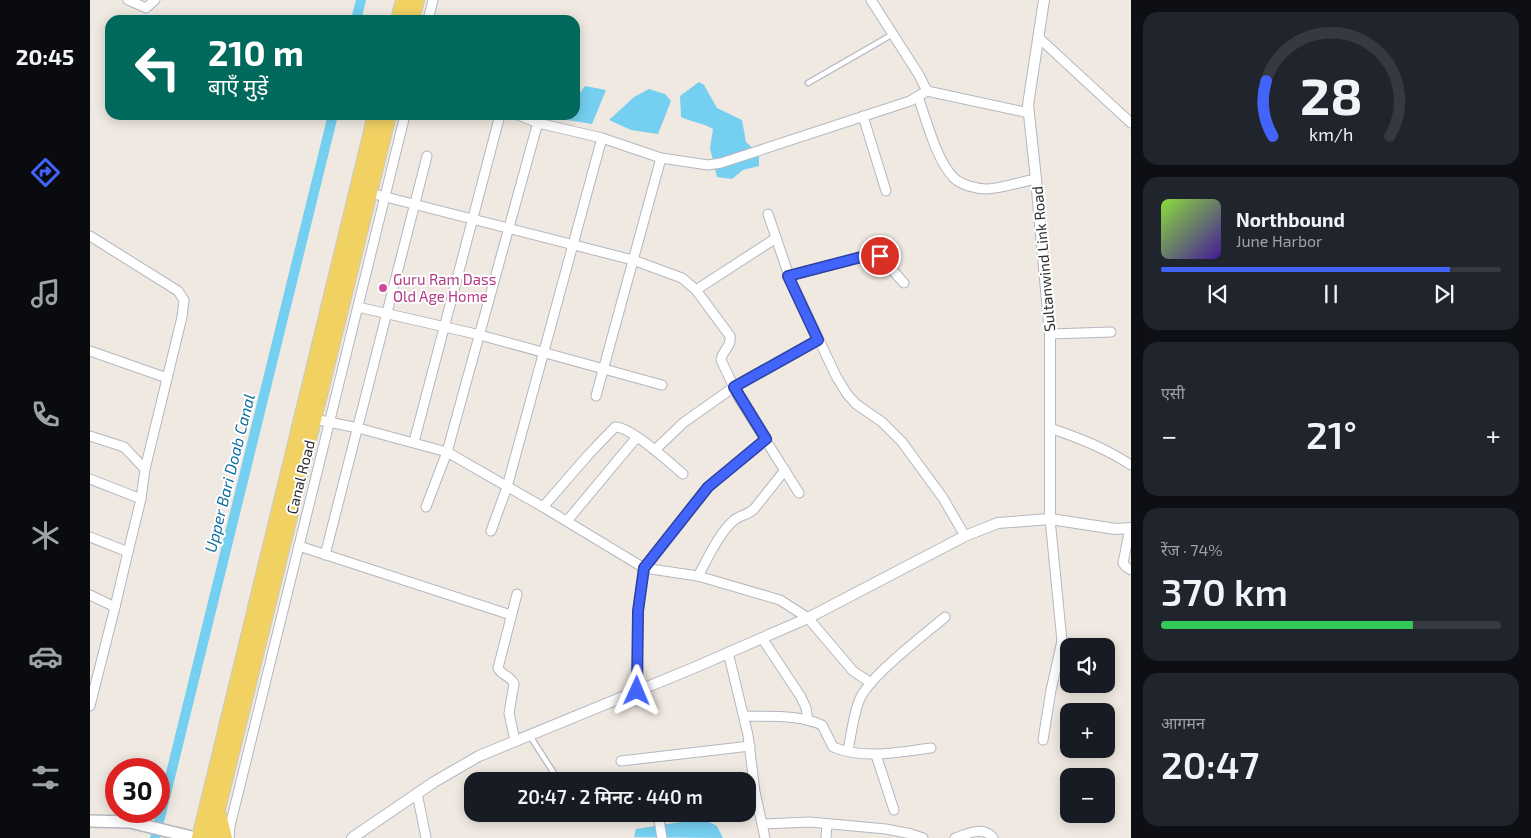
<!DOCTYPE html>
<html lang="hi">
<head>
<meta charset="utf-8">
<style>
	body { margin:0; font-family:"Exo 2","Noto Sans Devanagari",sans-serif; background:#20242c; color:#f1f3f6; height:100vh; display:flex; flex-direction:column; font-size:19px; white-space:nowrap }
	* { box-sizing:border-box; margin:0 }
	p { font-size:16px; color:#9ea1a6 }
	.icon { flex:none; width:28px; height:28px; fill:none; stroke:currentColor; stroke-width:2; stroke-linecap:round; stroke-linejoin:round }
	.map { position:relative; flex:1; overflow:hidden }
	.panel { display:flex; flex-direction:column; gap:12px; padding:12px; background:#0d0f14; width:400px }
	.panel>* { flex:none }
	.guide { position:absolute; left:15px; top:15px; width:475px; height:105px; border-radius:15px; box-shadow:0 2px 12px #0003; background:#00695c; color:#fff; overflow:hidden }
	.tools { position:absolute; left:970px; top:638px; display:grid; gap:10px }
	.tools a { display:grid; place-items:center; width:55px; height:55px; border-radius:10px; background:#171b24; box-shadow:0 2px 12px #0003; font-size:25px }
	.speed { position:absolute; left:15px; top:758px; display:flex; gap:10px; font-size:25px; font-weight:700; text-align:center }
	.speed>* { display:grid; place-content:center; width:65px; height:65px; border-radius:50%; background:#171b24; box-shadow:0 2px 12px #0003; line-height:1 }
	.speed .limit { border:8px solid #d22; background:#fff; color:#111 }
	.pin { position:absolute; display:grid; place-items:center; width:42px; height:42px; color:#fff; margin:-21px; border:2px solid #fff; border-radius:50%; box-shadow:0 1px 5px #0007 }
	.me { position:absolute; width:55px; margin:-28px; rotate:1deg; stroke-linejoin:round; filter:drop-shadow(0 0 4px #0008) }
	.turn { display:flex; align-items:center; gap:18px; height:105px; padding:0 20px; font-size:22px }
	.turn .icon { width:65px; height:65px; stroke-width:2.5 }
	.turn b { display:block; font-size:35px; line-height:42px }
	.big { font-size:38px; font-weight:600; line-height:1.1 }
	.panel .widget { flex:1; display:flex; flex-direction:column; justify-content:center; gap:8px; min-width:0; padding:0 18px; border-radius:15px; background:#20242c }
	.panel .dial { align-items:center; gap:0 }
	.dial svg { height:130px; overflow:visible; fill:none; stroke:#363941; stroke-width:7; stroke-linecap:round; text-anchor:middle }
	.dial text { fill:#f1f3f6; stroke:none }
	.song { display:flex; align-items:center; gap:15px }
	.cover { width:60px; height:60px; border-radius:8px; background:linear-gradient(135deg,hsl(90 70% 55%),hsl(260 70% 35%)) }
	.played { height:5px; border-radius:2px; background:linear-gradient(90deg,#4264fb 85%,#363941 85%) }
	.keys { display:flex; justify-content:space-around; direction:ltr }
	.heat { display:flex; justify-content:space-between; align-items:center; font-size:28px; direction:ltr }
	.charge { height:8px; border-radius:4px; background:linear-gradient(90deg,#34c759 74%,#363941 0) }
	.trip { position:absolute; left:374px; top:772px; width:292px; height:50px; border-radius:15px; background:#171b24; box-shadow:0 2px 12px #0003; font-weight:600; line-height:50px; text-align:center }
	main { display:flex; flex:1; min-height:0 }
	.tabs { display:flex; flex-direction:column; width:90px; justify-content:space-around; align-items:center; background:#090b0e; color:#9ea1a6 }
	.tabs .icon { width:35px; height:35px }
	.tabs .on { color:#4264fb }
	.tabs b { font-size:22px; color:#f1f3f6 }
	.map>svg:first-child { display:block }
</style>
</head>
<body>
<main>
<nav class="tabs">
<b>20:45</b>
<svg class="icon on" aria-label="directions" viewBox="0 0 24 24"><path d="M12 3l9 9-9 9-9-9zM9 14v-3h6M13 9l2 2-2 2"/></svg>
<svg class="icon" aria-label="music" viewBox="0 0 24 24"><path d="M9 18V5l10-2v13"/><circle cx="6" cy="18" r="3"/><circle cx="16" cy="16" r="3"/></svg>
<svg class="icon" aria-label="phone" viewBox="0 0 24 24"><path d="M5 4h4l2 5-3 2q2 4 5 5l2-3 5 2v4C11 20 4 13 5 4z"/></svg>
<svg class="icon" aria-label="climate" viewBox="0 0 24 24"><path d="M12 3v18M4 7l16 10M4 17L20 7"/></svg>
<svg class="icon" aria-label="car" viewBox="0 0 24 24"><path d="M5 17H2v-5l4-1 3-4h7l3 4 3 1v5h-3M9 17h6M6 11h13"/><circle cx="7" cy="17" r="2"/><circle cx="17" cy="17" r="2"/></svg>
<svg class="icon" aria-label="filters" viewBox="0 0 24 24"><path d="M4 7h16M4 17h16"/><circle cx="9" cy="7" r="2"/><circle cx="15" cy="17" r="2"/></svg>
</nav>
<div class="map">
<svg width="1041" height="838" viewBox="0 0 1041 838">
	<rect width="100%" height="100%" fill="#efe9e1"/>
	<g fill="#75cff0">
		<path d="M609,82L614,85L627,108L652,120L656,142L669,154V166L653,170L642,179L627,177L620,148L623,129C613,123 602,122 591,117L590,96Z"/>
		<path d="M495,86L516,90L502,124L453,116L485,115V97H487Z"/>
		<path d="M559,89L575,94L581,101L568,134L541,130L519,120L544,97Z"/>
		<path d="M598,814H615L617,821L627,826L633,838L544,837L546,829L597,821Z"/>
	</g>
	<g fill="none" stroke-linecap="round" stroke-linejoin="round">
		<g stroke="#75cff0" stroke-width="10">
			<path d="M266,20L271,0"/>
			<path d="M65,838L243,115"/>
		</g>
		<g stroke="#b4b7c1" stroke-width="7">
			<g id="service">
				<path d="M718,83L803,34"/>
				<path d="M440,736L469,781"/>
				<path d="M489,814L491,817"/>
			</g>
		</g>
		<g stroke="#b4b7c1" stroke-width="11">
			<g id="minor">
				<path d="M38,0L56,8L65,0"/>
				<path d="M781,0L829,75L837,91L939,113"/>
				<path d="M338,20L343,0"/>
				<path d="M948,37L1041,123"/>
				<path d="M828,97C837,121 846,160 864,178C871,185 887,189 897,189C913,188 930,182 946,179"/>
				<path d="M428,115L448,123L512,138L571,158L618,165L631,163L820,101L837,91"/>
				<path d="M773,116L796,191"/>
				<path d="M280,193L543,260L592,278L606,290L686,238"/>
				<path d="M678,214L699,276L746,376L757,394L766,404L792,422L812,442L853,498L875,536"/>
				<path d="M0,236L88,291L94,300L92,317L55,469L51,499"/>
				<path d="M699,276L787,253L814,283"/>
				<path d="M606,290L640,336C642,347 632,350 631,360L649,398L709,493"/>
				<path d="M268,307L390,335L572,385"/>
				<path d="M960,334L1021,332"/>
				<path d="M0,351L77,378"/>
				<path d="M506,396L571,158"/>
				<path d="M224,419L268,428L357,452L453,507L554,568L608,576L690,600L718,618L763,671L781,683"/>
				<path d="M960,428C989,438 1015,448 1041,465"/>
				<path d="M0,436L34,447L55,469"/>
				<path d="M324,442L410,115"/>
				<path d="M565,450L593,423L644,387L728,340"/>
				<path d="M0,479L51,499L38,552"/>
				<path d="M336,507L357,452L450,115"/>
				<path d="M453,507L499,454L525,427C540,426 580,463 593,474"/>
				<path d="M477,521L547,437"/>
				<path d="M1040,528L1033,563L1036,567L1041,570"/>
				<path d="M401,531L417,487L512,138"/>
				<path d="M0,537L38,552L25,607"/>
				<path d="M209,546L421,615"/>
				<path d="M235,555L337,156"/>
				<path d="M608,576C618,558 628,535 643,521C650,515 658,515 664,509L695,470"/>
				<path d="M0,595L25,607L0,706"/>
				<path d="M672,638L711,697L716,708L718,720"/>
				<path d="M972,641L985,646"/>
				<path d="M638,652L658,735L665,792L675,838"/>
				<path d="M547,691L548,611L554,568L618,487L675,439"/>
				<path d="M654,716C680,717 708,714 732,725L743,747C775,760 808,752 841,748"/>
				<path d="M953,740L961,690L972,641L960,519"/>
				<path d="M425,741L419,713L424,684C421,676 412,676 408,668L427,594"/>
				<path d="M758,751C761,735 763,717 769,701C777,678 834,635 855,617"/>
				<path d="M786,755L804,810"/>
				<path d="M531,761L660,746"/>
				<path d="M327,793L336,838"/>
				<path d="M568,814L572,838"/>
				<path d="M673,824L720,822L796,829L821,834L833,838"/>
				<path d="M139,838L140,826L315,115"/>
				<path d="M736,838L737,824"/>
				<path d="M865,838C878,834 893,825 903,838"/>
			</g>
		</g>
		<g stroke="#b4b7c1" stroke-width="12">
			<g id="tertiary">
				<path d="M954,0L938,105L946,179L960,334V519"/>
				<path d="M262,838L344,782L389,756L601,669L718,618L875,536L908,523L960,519L1026,529L1041,528"/>
			</g>
		</g>
		<g stroke="#b4b7c1" stroke-width="14">
			<path id="secondary" d="M0,821L40,822L106,838"/>
		</g>
		<g stroke="#c9c9c9" stroke-width="16">
			<g id="primary">
				<path d="M308,20L313,0"/>
				<path d="M322,20L327,0"/>
				<path d="M129,815L135,838"/>
				<path d="M109,838L285,115"/>
				<path d="M121,838L299,115"/>
			</g>
		</g>
		<use href="#service" stroke="#fff" stroke-width="4.5"/>
		<use href="#minor" stroke="#fff" stroke-width="9"/>
		<use href="#tertiary" stroke="#fff" stroke-width="10"/>
		<use href="#secondary" stroke="#fff" stroke-width="11"/>
		<use href="#primary" stroke="#f2d163" stroke-width="14"/>
	</g>
	<g fill="none" stroke-linecap="round" stroke-linejoin="round">
		<g stroke="#2b41a3" stroke-width="12">
			<path id="route" d="M547,691L548,611L554,568L618,487L676,439L644,387L728,340L698,276L783,254L787,253L790,256"/>
		</g>
		<use href="#route" stroke="#4264fb" stroke-width="9"/>
	</g>
	<circle fill="#d1479c" stroke="#fff" stroke-width="2" cx="293" cy="288" r="5"/>
	<g text-anchor="middle" dominant-baseline="central" stroke-width="4" stroke-linejoin="round" paint-order="stroke">
		<g font-size="15" fill="#2e2e2e" stroke="#fff">
			<text transform="translate(953 259) rotate(-95)">Sultanwind Link Road</text>
			<text transform="translate(210 477) rotate(-76)">Canal Road</text>
		</g>
		<g font-size="15" fill="#b23c85" stroke="#fff" text-anchor="start">
			<text x="303" y="279">Guru Ram Dass<tspan x="303" dy="17">Old Age Home</tspan></text>
		</g>
		<g font-size="16" font-style="italic" fill="#0d6fa3" stroke="#fff">
			<text transform="translate(139 473) rotate(-76)">Upper Bari Doab Canal</text>
		</g>
	</g>
</svg>
<div class="tools">
<a><svg class="icon" aria-label="sound" viewBox="0 0 24 24"><path d="M4 9h4l5-4v14l-5-4H4zM17 9q2 3 0 6"/></svg></a>
<a>+</a>
<a>−</a>
</div>
<div class="speed"><div class="limit">30</div></div>
<div class="pin" style="left:790px;top:256px;background:#d93025"><svg class="icon" aria-label="arrive" viewBox="0 0 24 24"><path d="M6 21V4h12l-3 4 3 4H6"/></svg></div>
<svg class="me" style="left:547px;top:691px" viewBox="-20 -20 40 40"><path d="M0-17L14 15 0 8-14 15z" fill="#4264fb" stroke="#fff" stroke-width="4"/></svg>
<div class="trip">20:47 · 2 मिनट · 440 m</div>
<div class="guide">
<div class="turn"><svg class="icon" aria-label="left" viewBox="0 0 24 24"><path d="M17 20v-9H6M10 6l-5 5 5 5"/></svg><div><b>210 m</b>बाएँ मुड़ें</div></div>
</div>
</div>
<section class="panel">
<div class="widget dial"><svg viewBox="0 0 100 80">
<path d="M14 69A42 42 0 1 1 86 69"/>
<path d="M14 69A42 42 0 0 1 10 35" stroke="#4264fb"/>
<text x="50" y="56" font-size="32" font-weight="700">28</text>
<text x="50" y="72" font-size="11">km/h</text>
</svg></div>
<div class="widget">
<div class="song"><i class="cover"></i><div><b>Northbound</b><p>June Harbor</p></div></div>
<div class="played"></div>
<div class="keys"><svg class="icon" aria-label="previous" viewBox="0 0 24 24"><path d="M18 5L8 12l10 7zM5 5v14"/></svg><svg class="icon" aria-label="pause" viewBox="0 0 24 24"><path d="M8 5v14M16 5v14"/></svg><svg class="icon" aria-label="next" viewBox="0 0 24 24"><path d="M6 5l10 7-10 7zM19 5v14"/></svg></div>
</div>
<div class="widget"><p>एसी</p>
<div class="heat"><a>−</a><b class="big">21°</b><a>+</a></div>
</div>
<div class="widget"><p>रेंज · 74%</p><b class="big">370 km</b><div class="charge"></div></div>
<div class="widget"><p>आगमन</p><b class="big">20:47</b></div>
</section>
</main>
</body>
</html>
